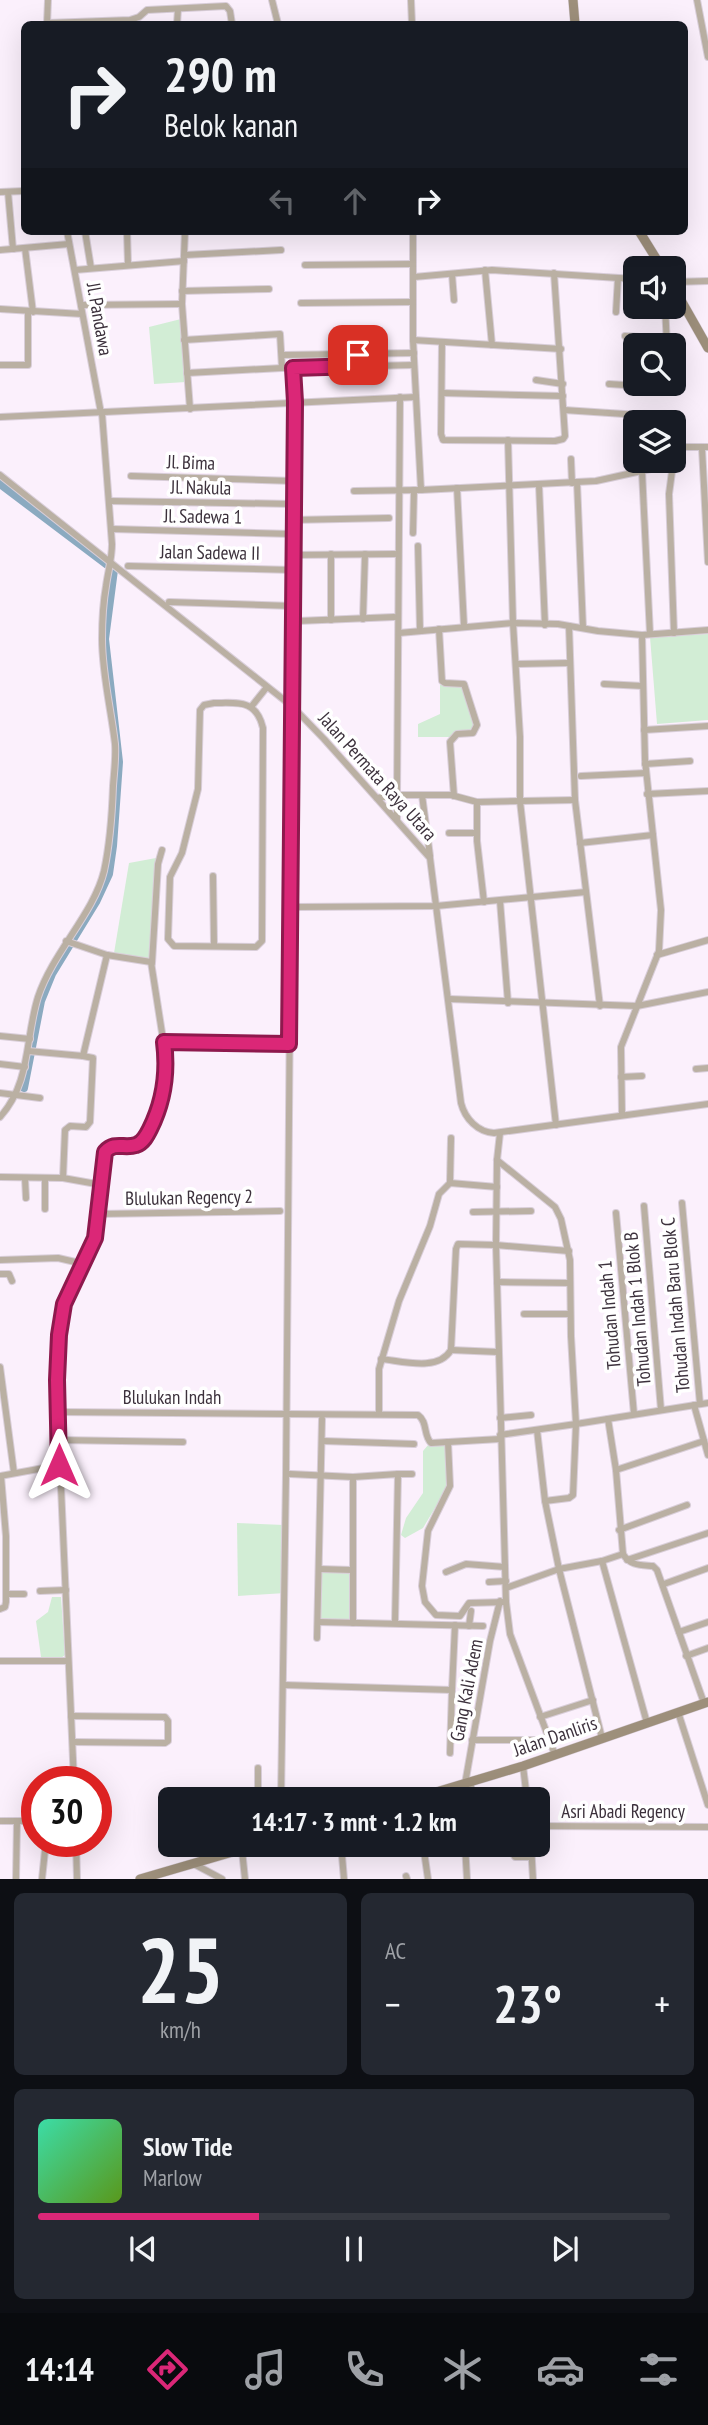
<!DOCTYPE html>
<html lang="id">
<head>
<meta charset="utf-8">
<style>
	body { margin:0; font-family:"PT Sans Narrow",sans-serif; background:#242831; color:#f1f3f6; height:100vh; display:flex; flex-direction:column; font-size:26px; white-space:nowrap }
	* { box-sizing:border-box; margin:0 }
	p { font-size:23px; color:#9ea1a6 }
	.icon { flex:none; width:38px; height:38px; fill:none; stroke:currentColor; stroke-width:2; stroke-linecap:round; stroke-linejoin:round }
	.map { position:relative; height:1879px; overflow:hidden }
	.details { display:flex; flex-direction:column; gap:14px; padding:14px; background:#0d0f14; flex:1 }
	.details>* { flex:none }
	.guide { position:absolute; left:21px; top:21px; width:667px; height:214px; border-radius:10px; box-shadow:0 7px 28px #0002; background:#171b24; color:#f1f3f6; overflow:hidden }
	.controls { position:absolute; left:623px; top:256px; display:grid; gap:14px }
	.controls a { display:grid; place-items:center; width:63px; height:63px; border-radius:10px; background:#171b24; box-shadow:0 7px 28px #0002; font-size:35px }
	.speed { position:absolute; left:21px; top:1766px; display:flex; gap:14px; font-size:35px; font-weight:700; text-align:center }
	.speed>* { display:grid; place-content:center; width:91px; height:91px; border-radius:50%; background:#171b24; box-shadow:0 7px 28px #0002; line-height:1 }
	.speed .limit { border:10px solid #d22; background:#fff; color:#111 }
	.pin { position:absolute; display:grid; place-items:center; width:60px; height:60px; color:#fff; margin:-30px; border-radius:14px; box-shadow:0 4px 10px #0006 }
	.me { position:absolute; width:77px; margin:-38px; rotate:0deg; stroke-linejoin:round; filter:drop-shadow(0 0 5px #0008) }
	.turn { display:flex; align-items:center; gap:24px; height:147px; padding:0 28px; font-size:32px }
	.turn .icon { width:91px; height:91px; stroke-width:2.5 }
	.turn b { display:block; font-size:49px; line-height:60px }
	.lanes { display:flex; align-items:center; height:66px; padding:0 28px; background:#0003; justify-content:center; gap:35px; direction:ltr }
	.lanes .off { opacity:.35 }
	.big { font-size:52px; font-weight:800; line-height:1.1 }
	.details .widget { flex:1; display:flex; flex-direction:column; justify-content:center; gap:10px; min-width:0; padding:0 24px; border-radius:10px; background:#242831 }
	.details .dial { align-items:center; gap:0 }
	.dial b { font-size:91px; line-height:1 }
	.song { display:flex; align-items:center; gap:21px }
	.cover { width:84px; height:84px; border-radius:10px; background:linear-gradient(135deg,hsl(160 70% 55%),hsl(90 70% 35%)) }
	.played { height:7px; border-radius:4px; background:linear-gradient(90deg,#db2777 35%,#363941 35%) }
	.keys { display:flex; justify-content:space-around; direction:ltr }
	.heat { display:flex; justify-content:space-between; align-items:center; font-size:38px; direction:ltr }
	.details .tiles { flex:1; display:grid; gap:14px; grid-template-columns:1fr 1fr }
	.widget:last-child { grid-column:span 2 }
	.trip { position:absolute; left:158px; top:1787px; width:392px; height:70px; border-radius:10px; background:#171b24; box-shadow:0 7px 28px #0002; font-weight:800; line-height:70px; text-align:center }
	.menu { display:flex; height:112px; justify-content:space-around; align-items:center; background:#090b0e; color:#9ea1a6 }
	.menu .icon { width:49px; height:49px }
	.menu .current { color:#db2777 }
	.menu b { font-size:32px; color:#f1f3f6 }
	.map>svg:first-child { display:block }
</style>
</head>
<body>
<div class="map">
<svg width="708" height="1879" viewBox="0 0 708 1879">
	<rect width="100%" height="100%" fill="#fbf0fc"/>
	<g fill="#d2edd5">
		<path d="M181,319L186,382L154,384L149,327Z"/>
		<path d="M708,634V720L657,724L650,637Z"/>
		<path d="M461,684L476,724L473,731L451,737H418V724L440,714V685Z"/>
		<path d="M156,858L150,959L114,953L129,863Z"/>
		<path d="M429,1444L446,1445L447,1488L423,1528L405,1538L401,1535L406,1518L423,1493V1451Z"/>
		<path d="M237,1523L284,1525L285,1593L238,1596Z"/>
		<path d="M321,1571L350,1572L351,1620H319Z"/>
		<path d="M52,1597H61L65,1655L61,1658L41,1657L36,1621L48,1612Z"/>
	</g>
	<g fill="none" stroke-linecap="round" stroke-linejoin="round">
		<path stroke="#8baac0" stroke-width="8" d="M0,484L114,570L105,639L119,762L113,846L109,874L96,902L52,974L41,1001L24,1088"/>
		<g stroke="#d9ced9" stroke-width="8">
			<g id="street">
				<path d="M272,0L278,24"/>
				<path d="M411,0L412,24"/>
				<path d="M697,0L708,57"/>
				<path d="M48,23L130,20L139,17L147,10L226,6L230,11L232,24"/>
				<path d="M47,24L48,0"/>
				<path d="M177,24L178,9"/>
				<path d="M0,192L24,191"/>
				<path d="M8,192L13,249"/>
				<path d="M67,231L101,413"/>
				<path d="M85,231L91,268"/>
				<path d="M127,231L128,265"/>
				<path d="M185,231L182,304L190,409"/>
				<path d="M413,231V340L421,490L596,481L673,464V460"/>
				<path d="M25,248L33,312"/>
				<path d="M0,250L69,244"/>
				<path d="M185,255L281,250"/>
				<path d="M305,265L413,264"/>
				<path d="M75,270L184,261"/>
				<path d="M485,270L492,345"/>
				<path d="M452,274L454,300"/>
				<path d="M414,277L492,270L635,279"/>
				<path d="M674,282L708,281"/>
				<path d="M182,291L269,289"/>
				<path d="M301,303L413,302"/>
				<path d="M81,305L182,304"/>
				<path d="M665,306L667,345"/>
				<path d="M0,309L82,314"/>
				<path d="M616,312L618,278"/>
				<path d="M625,336L667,339"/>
				<path d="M184,340L280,334L282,368"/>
				<path d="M413,340L561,349"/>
				<path d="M442,342L441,434L443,440L555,441L563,439L565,436L554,273"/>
				<path d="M282,355L414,353"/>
				<path d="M0,365H28V312"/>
				<path d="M187,373L282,368L414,365"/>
				<path d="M536,380L563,384"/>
				<path d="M609,384L656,387L669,383"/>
				<path d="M442,393L563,396"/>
				<path d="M400,397L397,795H422L430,856"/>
				<path d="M564,410L669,417L673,422"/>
				<path d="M0,417L416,397"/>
				<path d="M508,440L513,623L520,737V801L556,1125"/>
				<path d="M674,447H708"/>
				<path d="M702,448L708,562"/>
				<path d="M571,459L572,483"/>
				<path d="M673,464L669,494L674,633"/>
				<path d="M642,471L650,634"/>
				<path d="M0,475L293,707L324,739L430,858L461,1103C465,1119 478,1132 494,1133L708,1104"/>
				<path d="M131,476L293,481"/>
				<path d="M577,482L583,628"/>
				<path d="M539,485L545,625"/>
				<path d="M457,488L464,626"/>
				<path d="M354,491L421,490"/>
				<path d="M109,501L293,504"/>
				<path d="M292,520L389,518"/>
				<path d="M112,529L292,534"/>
				<path d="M413,533L414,490"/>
				<path d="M418,546L420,631"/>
				<path d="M293,555L395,554"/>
				<path d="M128,566L293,570"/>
				<path d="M169,602L293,606"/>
				<path d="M363,619L365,554"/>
				<path d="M331,620V554"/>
				<path d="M298,621L394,617"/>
				<path d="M569,626L575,800L600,1006"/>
				<path d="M439,629L442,681L445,683L464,684L477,725L473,733L457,734L450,742L454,796"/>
				<path d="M399,633L513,623L558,624L598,631L642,635L708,630"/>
				<path d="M517,664L569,663"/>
				<path d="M604,684L643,686"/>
				<path d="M214,703C238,703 256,699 263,728L262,941L256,947L174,946L168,939L170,877L182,853L198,789L200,710L204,705Z"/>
				<path d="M251,707L267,687"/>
				<path d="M644,730L708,726"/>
				<path d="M645,764L690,761"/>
				<path d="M581,776L646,773"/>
				<path d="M647,794L708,791"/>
				<path d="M422,795H451L477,802V841L484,902"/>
				<path d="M377,798L397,795V819"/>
				<path d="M477,802L575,800"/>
				<path d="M449,833H477"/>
				<path d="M580,843L653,835"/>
				<path d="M213,876L214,945"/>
				<path d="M500,901L508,1003"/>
				<path d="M294,907L436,906L586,892"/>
				<path d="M66,941L107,955L151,962L165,1052V1084L160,1109L144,1139L137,1145L114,1146L105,1152L95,1238L64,1304L57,1352L60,1464L74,1782"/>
				<path d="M657,955L708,940"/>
				<path d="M152,963L158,864L162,850"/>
				<path d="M449,999L637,1006L708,992"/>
				<path d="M0,1036L30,1039"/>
				<path d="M164,1042L289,1044"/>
				<path d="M28,1051L83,1056L107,955"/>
				<path d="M0,1064L25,1067"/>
				<path d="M696,1069L708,1068"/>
				<path d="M621,1077L642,1076"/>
				<path d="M0,1093L40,1098"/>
				<path d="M622,1115L621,1047L659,951L661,910L645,760L642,635"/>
				<path d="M0,1117C31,1083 25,1038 38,997C53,952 94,913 104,871C110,843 112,814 113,786C114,772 116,758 115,744C111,709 102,674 102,639C102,621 103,603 106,586C108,571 112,559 112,544L102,413"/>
				<path d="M500,1133L497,1160L496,1245L506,1602L510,1634L555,1755"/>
				<path d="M497,1160L555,1207L561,1219L570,1260L571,1336L576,1424L708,1403"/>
				<path d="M0,1177L63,1178L102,1185"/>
				<path d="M25,1178L26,1198"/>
				<path d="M45,1178V1209"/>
				<path d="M63,1178L65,1130L70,1126L86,1127L90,1122L93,1058L83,1056"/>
				<path d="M450,1183L451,1138"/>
				<path d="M682,1203L700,1404"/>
				<path d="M644,1206L661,1410"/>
				<path d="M473,1212L531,1211"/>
				<path d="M616,1213L634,1414"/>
				<path d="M98,1214L280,1211"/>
				<path d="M0,1260L58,1258L84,1264"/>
				<path d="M0,1274H9L12,1281"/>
				<path d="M497,1282L570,1283"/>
				<path d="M524,1314H570"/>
				<path d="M451,1350L498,1352"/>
				<path d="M381,1359C402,1361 438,1372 451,1350L456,1249L458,1244L496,1245L569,1251"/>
				<path d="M0,1367L14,1473"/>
				<path d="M694,1405L708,1455"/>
				<path d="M58,1412L418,1415C428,1422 423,1435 431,1443L500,1439"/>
				<path d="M379,1414V1369L399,1301L430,1226L439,1194L450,1183L497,1187"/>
				<path d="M500,1418L531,1415"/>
				<path d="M608,1419L616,1470L623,1554C630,1566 641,1565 653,1566L657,1570L704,1703"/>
				<path d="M537,1430L545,1501L559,1569L602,1738"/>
				<path d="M500,1435L576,1424L573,1495L569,1498L545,1501"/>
				<path d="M59,1440L183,1442"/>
				<path d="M323,1441L414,1444"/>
				<path d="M448,1442L450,1486L428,1531L422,1586L425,1602L436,1615L460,1616L469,1603L506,1602"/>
				<path d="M616,1470L704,1441"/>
				<path d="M290,1474L353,1477L398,1474L395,1623"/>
				<path d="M398,1474H412"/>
				<path d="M0,1476L60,1465"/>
				<path d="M353,1477V1623"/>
				<path d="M619,1530L687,1505"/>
				<path d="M627,1560L708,1533"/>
				<path d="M602,1561L647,1723"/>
				<path d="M319,1569L352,1570"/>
				<path d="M446,1572L466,1564L505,1567"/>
				<path d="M489,1582L506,1581"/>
				<path d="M664,1584L708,1568"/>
				<path d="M506,1588L559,1569L602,1561L623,1554"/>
				<path d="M40,1591L66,1590"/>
				<path d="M6,1594H24"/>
				<path d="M0,1609L5,1607L6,1602V1536L1,1476"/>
				<path d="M318,1622L483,1626"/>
				<path d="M469,1626L471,1611"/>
				<path d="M679,1632L708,1622"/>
				<path d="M317,1638L322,1419"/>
				<path d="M686,1656L708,1648"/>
				<path d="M0,1661H68"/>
				<path d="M284,1685L452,1690L455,1625"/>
				<path d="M678,1712L708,1805"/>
				<path d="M71,1716L165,1717L168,1721V1741L165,1743L73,1742"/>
				<path d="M540,1717L593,1700"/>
				<path d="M472,1740H549"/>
				<path d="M450,1753L452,1690"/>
				<path d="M523,1766L527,1799"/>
				<path d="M471,1782V1799"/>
				<path d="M465,1784L490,1641L500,1601"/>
				<path d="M258,1799V1768"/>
				<path d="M281,1799L286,1475L295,402L293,367"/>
				<path d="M0,1821H37"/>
				<path d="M537,1826L708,1827"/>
				<path d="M76,1841L77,1879"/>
				<path d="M341,1844L344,1879"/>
				<path d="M423,1844L428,1879"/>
				<path d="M465,1844L467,1879"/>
				<path d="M507,1844L515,1857H531"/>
				<path d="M531,1844L533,1879"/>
				<path d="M242,1850L245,1879"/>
				<path d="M194,1864L222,1879"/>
				<path d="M406,1876L407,1879"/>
				<path d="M16,1879L17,1821"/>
				<path d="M42,1879L46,1841"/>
			</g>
		</g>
		<g stroke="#d9ced9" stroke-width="10">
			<g id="secondary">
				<path d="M573,0L575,24"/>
				<path d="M639,231L662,268"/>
				<path d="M674,288L708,348"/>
				<path d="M413,1799L523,1766L708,1702"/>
				<path d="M140,1879L260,1844"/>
			</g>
		</g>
		<use href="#street" stroke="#bab0a3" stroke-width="6"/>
		<use href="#secondary" stroke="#9d8f7b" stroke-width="9"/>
	</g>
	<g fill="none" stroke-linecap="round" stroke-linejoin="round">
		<g stroke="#8e194d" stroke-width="18">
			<path id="route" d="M59,1465L57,1380L59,1335L64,1304L95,1238L105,1152C115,1141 124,1149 136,1145C143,1143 147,1135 150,1129C164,1101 168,1073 164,1042L289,1044L295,402L293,368L358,366V355"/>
		</g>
		<use href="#route" stroke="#db2777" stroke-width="12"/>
	</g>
	<g text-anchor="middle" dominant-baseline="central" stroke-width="7" stroke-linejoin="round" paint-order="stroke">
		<g font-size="19" fill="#3c313c" stroke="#fff">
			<text transform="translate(100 319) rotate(80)">Jl. Pandawa</text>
			<text transform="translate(191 462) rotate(2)">Jl. Bima</text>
			<text transform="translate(201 487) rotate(1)">Jl. Nakula</text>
			<text transform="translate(203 516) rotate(1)">Jl. Sadewa 1</text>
			<text transform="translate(210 552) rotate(1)">Jalan Sadewa II</text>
			<text transform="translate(378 776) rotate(48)">Jalan Permata Raya Utara</text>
			<text transform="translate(189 1197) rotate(-1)">Blulukan Regency 2</text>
			<text transform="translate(675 1305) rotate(-95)">Tohudan Indah Baru Blok C</text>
			<text transform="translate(637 1309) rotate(-95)">Tohudan Indah 1 Blok B</text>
			<text transform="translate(609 1315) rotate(-95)">Tohudan Indah 1</text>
			<text x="172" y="1397">Blulukan Indah</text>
			<text transform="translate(466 1690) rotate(-79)">Gang Kali Adem</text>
			<text transform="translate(555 1736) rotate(-19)">Jalan Danliris</text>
			<text x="623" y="1811">Asri Abadi Regency</text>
		</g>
	</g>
</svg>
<div class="controls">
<a><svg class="icon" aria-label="sound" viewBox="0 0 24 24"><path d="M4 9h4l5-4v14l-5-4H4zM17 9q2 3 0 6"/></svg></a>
<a><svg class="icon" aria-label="search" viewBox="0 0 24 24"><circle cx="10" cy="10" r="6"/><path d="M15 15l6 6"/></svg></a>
<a><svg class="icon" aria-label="layers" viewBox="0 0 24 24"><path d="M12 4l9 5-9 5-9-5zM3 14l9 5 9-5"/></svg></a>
</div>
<div class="speed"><div class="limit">30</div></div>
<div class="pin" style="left:358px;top:355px;background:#d93025"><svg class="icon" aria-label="arrive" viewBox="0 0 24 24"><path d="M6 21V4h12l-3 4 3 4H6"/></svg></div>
<svg class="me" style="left:59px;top:1465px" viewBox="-20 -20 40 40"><path d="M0-17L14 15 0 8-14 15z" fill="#db2777" stroke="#fff" stroke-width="4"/></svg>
<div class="trip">14:17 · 3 mnt · 1.2 km</div>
<div class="guide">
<div class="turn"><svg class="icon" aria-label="right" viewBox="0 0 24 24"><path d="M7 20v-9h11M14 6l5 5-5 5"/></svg><div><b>290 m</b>Belok kanan</div></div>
<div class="lanes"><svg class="icon off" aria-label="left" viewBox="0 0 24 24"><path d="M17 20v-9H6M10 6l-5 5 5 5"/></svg><svg class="icon off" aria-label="ahead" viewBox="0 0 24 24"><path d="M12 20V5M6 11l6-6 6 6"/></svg><svg class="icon" aria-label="right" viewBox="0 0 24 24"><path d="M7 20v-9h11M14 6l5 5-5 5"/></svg></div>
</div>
</div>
<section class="details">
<div class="tiles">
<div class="widget dial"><b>25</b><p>km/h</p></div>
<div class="widget"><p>AC</p>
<div class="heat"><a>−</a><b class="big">23°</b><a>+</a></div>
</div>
<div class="widget">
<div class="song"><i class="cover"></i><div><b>Slow Tide</b><p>Marlow</p></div></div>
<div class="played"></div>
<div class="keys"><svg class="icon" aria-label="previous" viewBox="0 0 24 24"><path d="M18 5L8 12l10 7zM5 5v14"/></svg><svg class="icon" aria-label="pause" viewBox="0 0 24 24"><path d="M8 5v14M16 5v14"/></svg><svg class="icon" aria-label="next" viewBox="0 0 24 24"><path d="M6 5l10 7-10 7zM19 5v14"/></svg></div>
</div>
</div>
</section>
<nav class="menu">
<b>14:14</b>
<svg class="icon current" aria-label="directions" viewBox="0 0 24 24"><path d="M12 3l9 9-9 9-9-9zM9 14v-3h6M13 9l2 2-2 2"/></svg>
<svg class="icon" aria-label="music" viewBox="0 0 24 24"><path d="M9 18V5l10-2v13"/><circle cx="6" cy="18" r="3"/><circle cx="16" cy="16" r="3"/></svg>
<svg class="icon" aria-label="phone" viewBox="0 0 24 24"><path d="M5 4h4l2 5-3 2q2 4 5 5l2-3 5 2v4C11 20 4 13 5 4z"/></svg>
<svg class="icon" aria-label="climate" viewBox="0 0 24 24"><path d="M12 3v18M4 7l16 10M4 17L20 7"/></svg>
<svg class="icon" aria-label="car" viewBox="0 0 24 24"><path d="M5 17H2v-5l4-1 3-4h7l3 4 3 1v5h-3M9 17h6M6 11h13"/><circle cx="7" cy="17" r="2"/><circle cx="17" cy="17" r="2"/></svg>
<svg class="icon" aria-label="filters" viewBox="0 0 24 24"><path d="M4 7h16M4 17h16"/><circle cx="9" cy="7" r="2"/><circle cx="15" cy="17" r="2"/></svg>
</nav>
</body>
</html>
